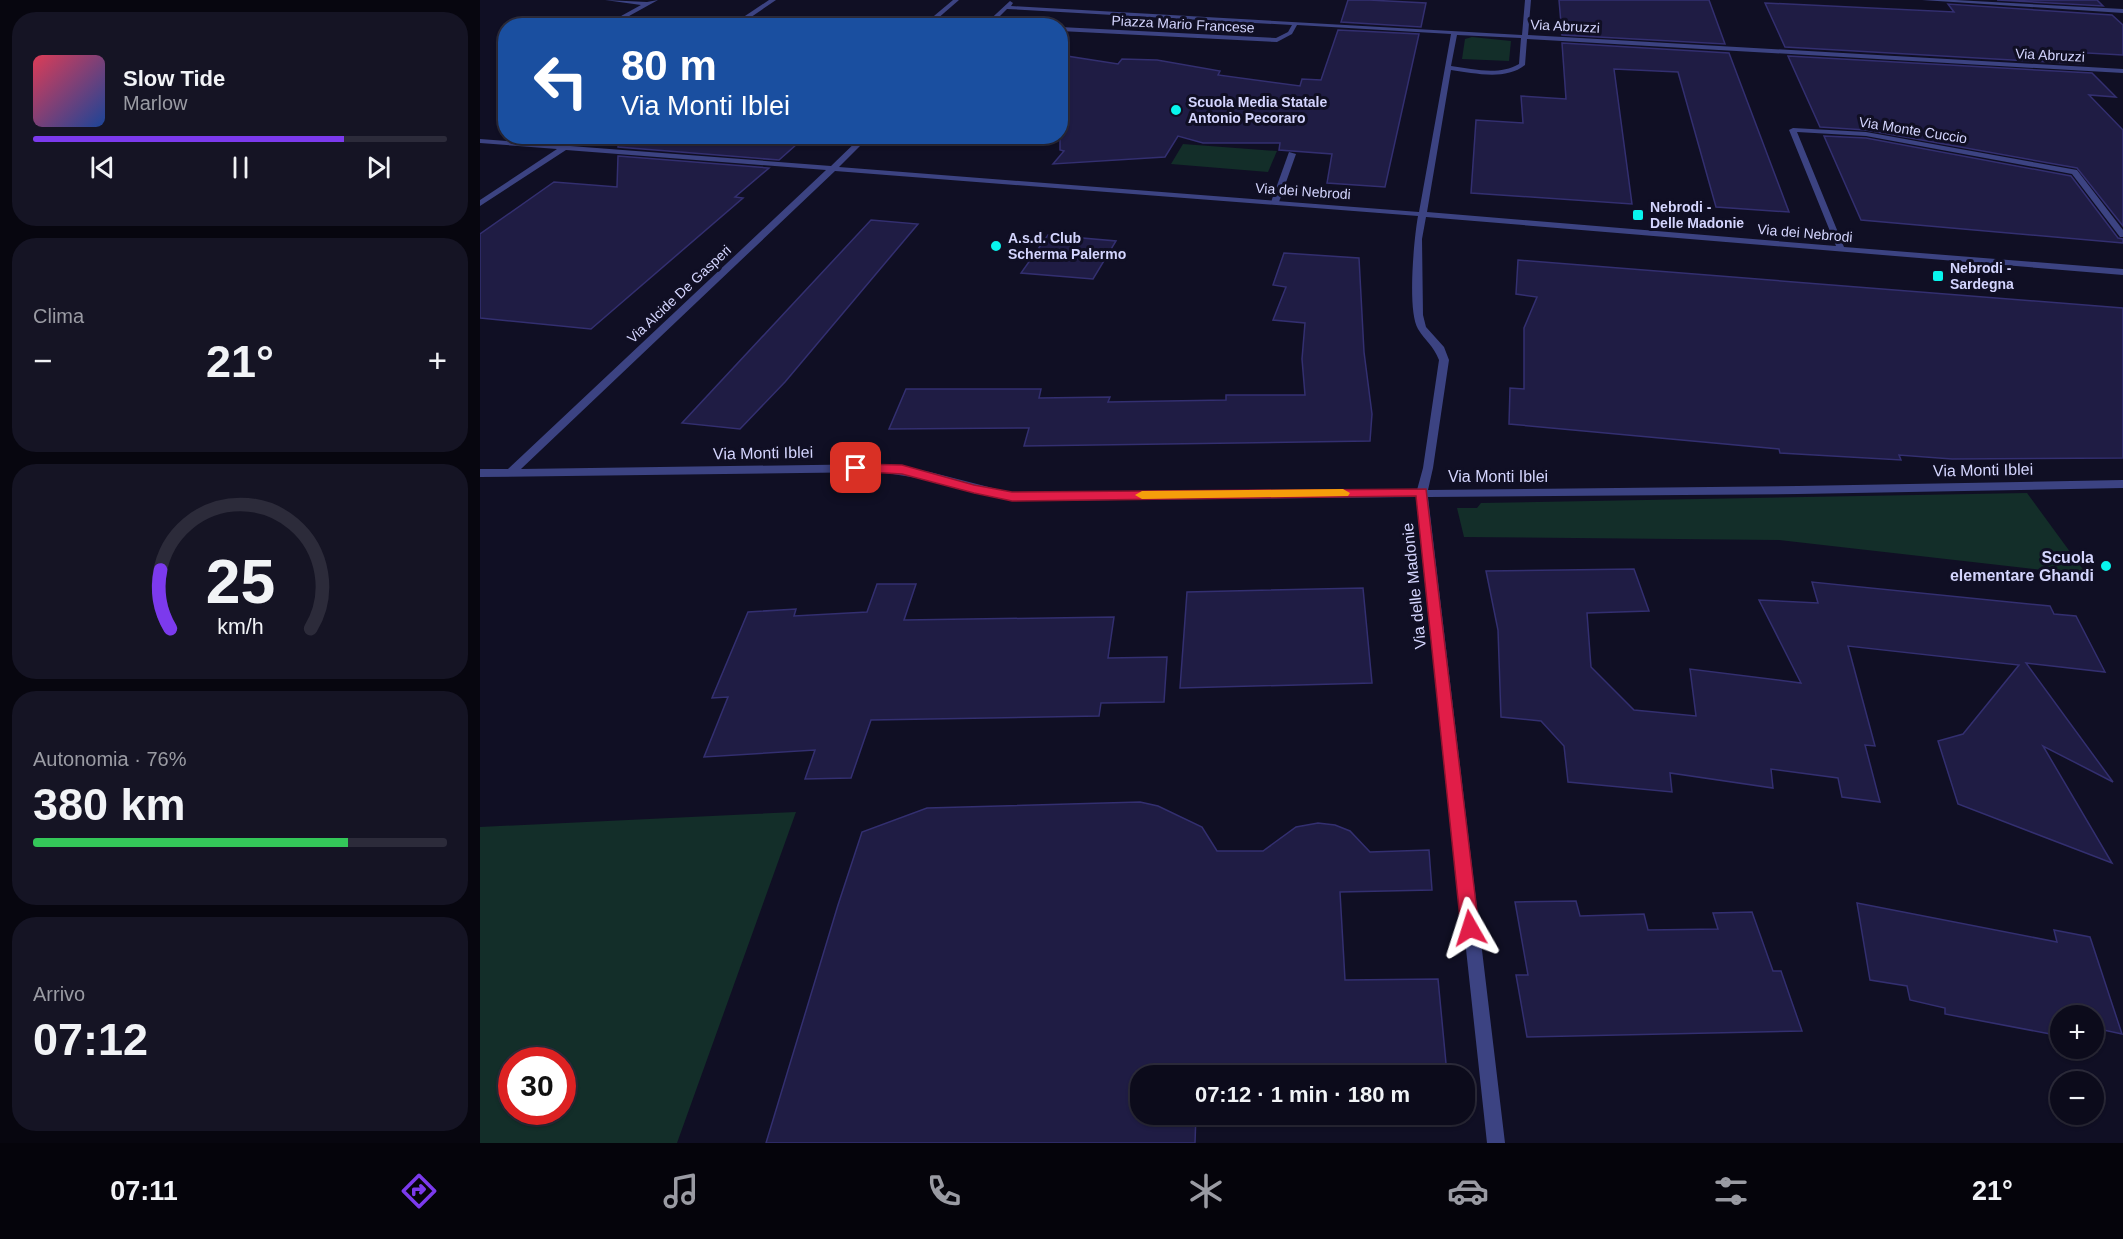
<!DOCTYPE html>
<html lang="it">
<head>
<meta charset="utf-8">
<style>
	body { margin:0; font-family:Arial,sans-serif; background:#151424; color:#f1f3f6; height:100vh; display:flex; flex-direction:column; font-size:22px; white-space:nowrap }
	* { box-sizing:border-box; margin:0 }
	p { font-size:20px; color:#9a9ba3 }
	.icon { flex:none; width:33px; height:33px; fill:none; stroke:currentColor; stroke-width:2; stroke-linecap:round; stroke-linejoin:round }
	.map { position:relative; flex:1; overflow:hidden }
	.drawer { display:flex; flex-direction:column; gap:12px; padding:12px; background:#07060f; width:480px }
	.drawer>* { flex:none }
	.banner { position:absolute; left:18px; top:18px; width:570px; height:126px; border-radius:24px; box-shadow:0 2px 4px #0004,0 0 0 2px #2c2b3a; background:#1a4fa0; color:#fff; overflow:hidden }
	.tools { position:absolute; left:1570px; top:1005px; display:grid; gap:12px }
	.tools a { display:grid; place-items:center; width:54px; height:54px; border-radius:50%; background:#0c0b1b; box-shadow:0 2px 4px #0004,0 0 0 2px #2c2b3a; font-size:30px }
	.speed { position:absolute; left:18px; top:1047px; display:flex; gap:12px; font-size:30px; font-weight:700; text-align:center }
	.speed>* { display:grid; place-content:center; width:78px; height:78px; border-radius:50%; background:#0c0b1b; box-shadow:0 2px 4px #0004,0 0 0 2px #2c2b3a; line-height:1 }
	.speed .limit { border:9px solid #d22; background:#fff; color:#111 }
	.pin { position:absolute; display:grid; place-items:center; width:51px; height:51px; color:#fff; margin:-26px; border-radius:12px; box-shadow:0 3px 9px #0006 }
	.me { position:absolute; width:66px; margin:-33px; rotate:354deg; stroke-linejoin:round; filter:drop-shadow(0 0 4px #0008) }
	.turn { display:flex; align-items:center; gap:21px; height:126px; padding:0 24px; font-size:27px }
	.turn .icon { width:78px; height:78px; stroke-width:2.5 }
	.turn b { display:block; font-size:42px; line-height:51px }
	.big { font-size:45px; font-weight:600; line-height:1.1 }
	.drawer .tile { flex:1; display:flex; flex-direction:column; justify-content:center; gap:9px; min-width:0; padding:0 21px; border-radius:24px; background:#151424 }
	.drawer .dial { align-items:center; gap:0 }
	.dial svg { height:156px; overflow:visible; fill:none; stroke:#2c2b3a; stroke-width:7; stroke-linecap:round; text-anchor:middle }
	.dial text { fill:#f1f3f6; stroke:none }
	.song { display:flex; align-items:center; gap:18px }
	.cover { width:72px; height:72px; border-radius:9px; background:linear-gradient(135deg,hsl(350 70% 55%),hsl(220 70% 35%)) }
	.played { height:6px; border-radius:3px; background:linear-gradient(90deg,#7c3aed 75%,#2c2b3a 75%) }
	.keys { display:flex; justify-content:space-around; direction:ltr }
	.heat { display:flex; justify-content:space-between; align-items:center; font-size:33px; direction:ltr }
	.charge { height:9px; border-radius:4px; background:linear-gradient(90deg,#34c759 76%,#2c2b3a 0) }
	.trip { position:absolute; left:650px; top:1065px; width:345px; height:60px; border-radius:24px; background:#0c0b1b; box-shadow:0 2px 4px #0004,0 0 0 2px #2c2b3a; font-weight:600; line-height:60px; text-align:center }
	.menu { display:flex; height:96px; justify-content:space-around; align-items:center; background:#05040b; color:#9a9ba3 }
	.menu .icon { width:42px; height:42px }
	.menu .current { color:#7c3aed }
	.menu b { font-size:27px; color:#f1f3f6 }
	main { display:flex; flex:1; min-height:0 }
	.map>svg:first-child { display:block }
</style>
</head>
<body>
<main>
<section class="drawer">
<div class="tile">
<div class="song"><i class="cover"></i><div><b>Slow Tide</b><p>Marlow</p></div></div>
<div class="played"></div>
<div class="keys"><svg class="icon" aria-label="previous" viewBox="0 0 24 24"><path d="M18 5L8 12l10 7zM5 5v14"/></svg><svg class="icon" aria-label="pause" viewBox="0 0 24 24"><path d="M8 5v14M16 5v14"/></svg><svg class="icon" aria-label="next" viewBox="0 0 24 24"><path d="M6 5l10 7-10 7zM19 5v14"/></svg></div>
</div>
<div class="tile"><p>Clima</p>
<div class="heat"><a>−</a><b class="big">21°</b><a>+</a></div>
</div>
<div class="tile dial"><svg viewBox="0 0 100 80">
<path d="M14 69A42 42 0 1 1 86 69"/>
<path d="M14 69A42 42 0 0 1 9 39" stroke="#7c3aed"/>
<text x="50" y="56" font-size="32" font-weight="700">25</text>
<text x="50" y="72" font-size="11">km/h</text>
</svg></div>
<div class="tile"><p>Autonomia · 76%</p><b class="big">380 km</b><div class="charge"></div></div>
<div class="tile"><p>Arrivo</p><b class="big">07:12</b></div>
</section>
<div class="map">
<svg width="1643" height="1143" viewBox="0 0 1643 1143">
	<rect width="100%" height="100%" fill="#100f24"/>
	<g fill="#132e29" fill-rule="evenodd">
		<path d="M992,37L1031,41L1029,61L982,59L985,39Z"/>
		<path d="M703,144L797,151L788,172L691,164Z"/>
		<path d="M1547,493L1607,575L1299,540L984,537L977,508H997L1001,503Z"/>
		<path d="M316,812L197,1143H0V827ZM82,1060V1112H32V1060Z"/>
	</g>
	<g fill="#1f1c44" stroke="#332f70" stroke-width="1.5">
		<path d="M868,0H889L946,3L941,27L861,22Z"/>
		<path d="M1079,0H1229L1245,44L1082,35Z"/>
		<path d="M1517,0H1617L1623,6Z"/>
		<path d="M1285,3L1474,12L1468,4L1632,15L1643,25V55L1590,52L1603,64L1305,47Z"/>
		<path d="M858,30L939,34L905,187L847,183L852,154L799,150L800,143H723L698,136L685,157L573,164L584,151L580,150V55L638,64L642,59L677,60L740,71L738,75L820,86L822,79L841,80Z"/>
		<path d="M1082,43L1249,53L1309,212L1236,207L1198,72L1134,69L1152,204L991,193L996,120L1043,123L1041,96L1086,99Z"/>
		<path d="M1308,56L1612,73L1636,97L1609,95L1643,130V226L1597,168L1386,130L1340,127Z"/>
		<path d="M139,136H326L299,160L138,147Z"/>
		<path d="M1344,136L1386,138L1591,176L1638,238L1643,239V243L1381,220Z"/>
		<path d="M138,156L289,168L255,197L263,198L111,329L0,318V234L74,182L137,187Z"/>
		<path d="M391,220L438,224L305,382L260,429L202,423Z"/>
		<path d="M568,235L636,241L613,279L541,273Z"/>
		<path d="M804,253L879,258L884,352L892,414L890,441L544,446L549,428L409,429L426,389H561L559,398L630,397L628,402L746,400V395H825L822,359L825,323L793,320L806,287L793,285Z"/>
		<path d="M1038,260L1643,308V458L1472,459L1419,455L1421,460L1300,453L1299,449L1029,424L1030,388L1044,389V328L1057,297L1036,294Z"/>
		<path d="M1154,569L1169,611L1107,613L1111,667L1154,710L1216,716L1210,669L1321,683L1279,600L1338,603L1332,582L1570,606L1574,614L1596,616L1625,672L1546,663L1633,782L1563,746L1632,863L1478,804L1458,741L1483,734L1539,665L1368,646L1395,746L1385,745L1400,802L1362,797L1358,778L1291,769L1293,788L1190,773L1192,792L1088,782L1084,746L1061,721L1021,717L1018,630L1006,571Z"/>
		<path d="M397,584H436L424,620L634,617L628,658L687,657L684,702L621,703L619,716L391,720L371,778L325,779L335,750L224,757L248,697L232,698L268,612L316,609L314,616L387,612Z"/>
		<path d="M883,588L892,683L700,688L707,592Z"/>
		<path d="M660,802L678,806L722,827L737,851H783L816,827L838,823L855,825L870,831L890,852L949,850L952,890L860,892L865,980L958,979L967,1074L660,1076V1114H716L715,1143H286L358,905L382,832L447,808Z"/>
		<path d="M1096,901L1100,916L1164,914L1168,930L1238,929L1233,913L1272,912L1293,971H1301L1322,1031L1047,1037L1036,975H1048L1035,902Z"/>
		<path d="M1377,903L1577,942L1574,930L1610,937L1642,1034L1614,1028V1016H1581V1036L1465,1014V1008L1430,1000L1427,986L1390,980Z"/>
	</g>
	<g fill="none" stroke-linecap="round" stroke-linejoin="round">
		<path fill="#3c4382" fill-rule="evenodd" d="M809,152L816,154L799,202L792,204L791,202Z"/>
		<g fill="#3c4382" fill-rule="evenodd">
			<path d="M125,0L167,2L178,0L131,26H123L161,5Z"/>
			<path d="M289,0H296L258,26H250Z"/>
			<path d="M473,0H479L449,26H442Z"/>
			<path d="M1045,0H1051L1048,35L1643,69V73L1047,39L1045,65C1025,81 994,73 971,70L947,212L1356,246L1309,130L1313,128L1386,132L1597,170L1643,230V237H1640L1592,174L1386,136L1317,132L1364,247L1643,269V275L946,217L942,239L943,315L946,327L964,347L969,360L953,468L948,490L1318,486L1643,480V488L1318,494L948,497L1025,1143H1007L937,497L532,501L450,480L400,472L0,477V469H28L346,170L86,150L0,206V200L77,149L0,143V139L351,166L382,136H390L359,167L939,212L971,34L817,25L812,34L797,42L580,31V27L796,38L808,32L812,25L527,9L510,26H503L530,1L533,3L531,6L1042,35ZM977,35L1041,38L1039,64C1018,76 994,69 971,66ZM355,171L938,216C934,238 927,311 938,329C946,342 953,345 959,360L943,468L937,490L532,493L450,472L400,464L41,469Z"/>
			<path d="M1442,0H1475L1643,9V13Z"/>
		</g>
	</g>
	<path fill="#e11d48" stroke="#92132f" stroke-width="1.5" d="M376,464L422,465L494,485L532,492L946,489L999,928L996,934L990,937L983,934L981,928L936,496L532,501L494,493L422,474L372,471L370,468Z"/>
	<path fill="#f59e0b" d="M863,489L870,493L868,496L662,499L655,495L662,491Z"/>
	<g fill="#08f5ed" stroke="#100f24" stroke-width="2">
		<circle cx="696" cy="110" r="6"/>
		<rect x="1152" y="209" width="12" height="12" rx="3"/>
		<circle cx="516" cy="246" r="6"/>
		<rect x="1452" y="270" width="12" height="12" rx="3"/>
		<circle cx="1626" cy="566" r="6"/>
	</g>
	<g text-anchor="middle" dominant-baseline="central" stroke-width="6" stroke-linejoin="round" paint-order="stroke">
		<g font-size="14" fill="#d4d5fe" stroke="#100f24">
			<text transform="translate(703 24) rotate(3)">Piazza Mario Francese</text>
			<text transform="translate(1085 26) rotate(3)">Via Abruzzi</text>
			<text transform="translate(1570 55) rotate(3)">Via Abruzzi</text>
			<text transform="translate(1433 130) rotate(9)">Via Monte Cuccio</text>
			<text transform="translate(823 191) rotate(4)">Via dei Nebrodi</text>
			<text transform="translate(1325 233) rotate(5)">Via dei Nebrodi</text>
			<text transform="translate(199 294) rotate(-43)">Via Alcide De Gasperi</text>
		</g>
		<g font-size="14" font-weight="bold" fill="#d4d5fe" stroke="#100f24" text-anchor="start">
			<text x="708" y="102">Scuola Media Statale<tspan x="708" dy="16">Antonio Pecoraro</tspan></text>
			<text x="1170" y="207">Nebrodi -<tspan x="1170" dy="16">Delle Madonie</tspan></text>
			<text x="528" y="238">A.s.d. Club<tspan x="528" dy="16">Scherma Palermo</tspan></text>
			<text x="1470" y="268">Nebrodi -<tspan x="1470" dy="16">Sardegna</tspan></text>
		</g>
		<g font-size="16" fill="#d4d5fe" stroke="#100f24">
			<text transform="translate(283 453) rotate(-1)">Via Monti Iblei</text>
			<text transform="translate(1503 470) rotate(-1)">Via Monti Iblei</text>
			<text x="1018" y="476">Via Monti Iblei</text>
			<text transform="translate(934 586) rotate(-96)">Via delle Madonie</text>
		</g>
		<g font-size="16" font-weight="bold" fill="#d4d5fe" stroke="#100f24" text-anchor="end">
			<text x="1614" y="557">Scuola<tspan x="1614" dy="18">elementare Ghandi</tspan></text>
		</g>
	</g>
</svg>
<div class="tools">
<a>+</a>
<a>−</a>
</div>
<div class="speed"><div class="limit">30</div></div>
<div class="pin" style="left:376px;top:468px;background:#d93025"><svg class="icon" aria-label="arrive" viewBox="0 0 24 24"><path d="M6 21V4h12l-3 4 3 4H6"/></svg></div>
<svg class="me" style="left:990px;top:928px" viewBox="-20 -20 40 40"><path d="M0-17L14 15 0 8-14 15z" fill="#e11d48" stroke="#fff" stroke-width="4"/></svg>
<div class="trip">07:12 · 1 min · 180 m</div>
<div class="banner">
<div class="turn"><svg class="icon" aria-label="left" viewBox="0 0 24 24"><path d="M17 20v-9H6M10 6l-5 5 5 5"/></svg><div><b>80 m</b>Via Monti Iblei</div></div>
</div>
</div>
</main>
<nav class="menu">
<b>07:11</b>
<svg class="icon current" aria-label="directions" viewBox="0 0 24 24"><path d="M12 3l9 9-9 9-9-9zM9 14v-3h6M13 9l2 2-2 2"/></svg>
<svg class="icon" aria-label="music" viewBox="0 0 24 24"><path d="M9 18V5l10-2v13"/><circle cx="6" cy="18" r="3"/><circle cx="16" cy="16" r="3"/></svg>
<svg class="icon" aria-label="phone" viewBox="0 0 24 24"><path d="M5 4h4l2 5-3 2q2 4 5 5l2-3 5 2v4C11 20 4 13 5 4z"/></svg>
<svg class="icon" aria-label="climate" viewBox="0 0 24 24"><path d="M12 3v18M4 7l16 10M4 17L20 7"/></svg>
<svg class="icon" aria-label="car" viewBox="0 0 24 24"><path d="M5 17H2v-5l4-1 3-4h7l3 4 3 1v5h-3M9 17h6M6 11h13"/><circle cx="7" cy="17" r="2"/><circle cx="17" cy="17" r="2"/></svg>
<svg class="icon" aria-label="filters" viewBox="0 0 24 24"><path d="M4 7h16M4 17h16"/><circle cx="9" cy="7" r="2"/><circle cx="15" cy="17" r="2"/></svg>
<b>21°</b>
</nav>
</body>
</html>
